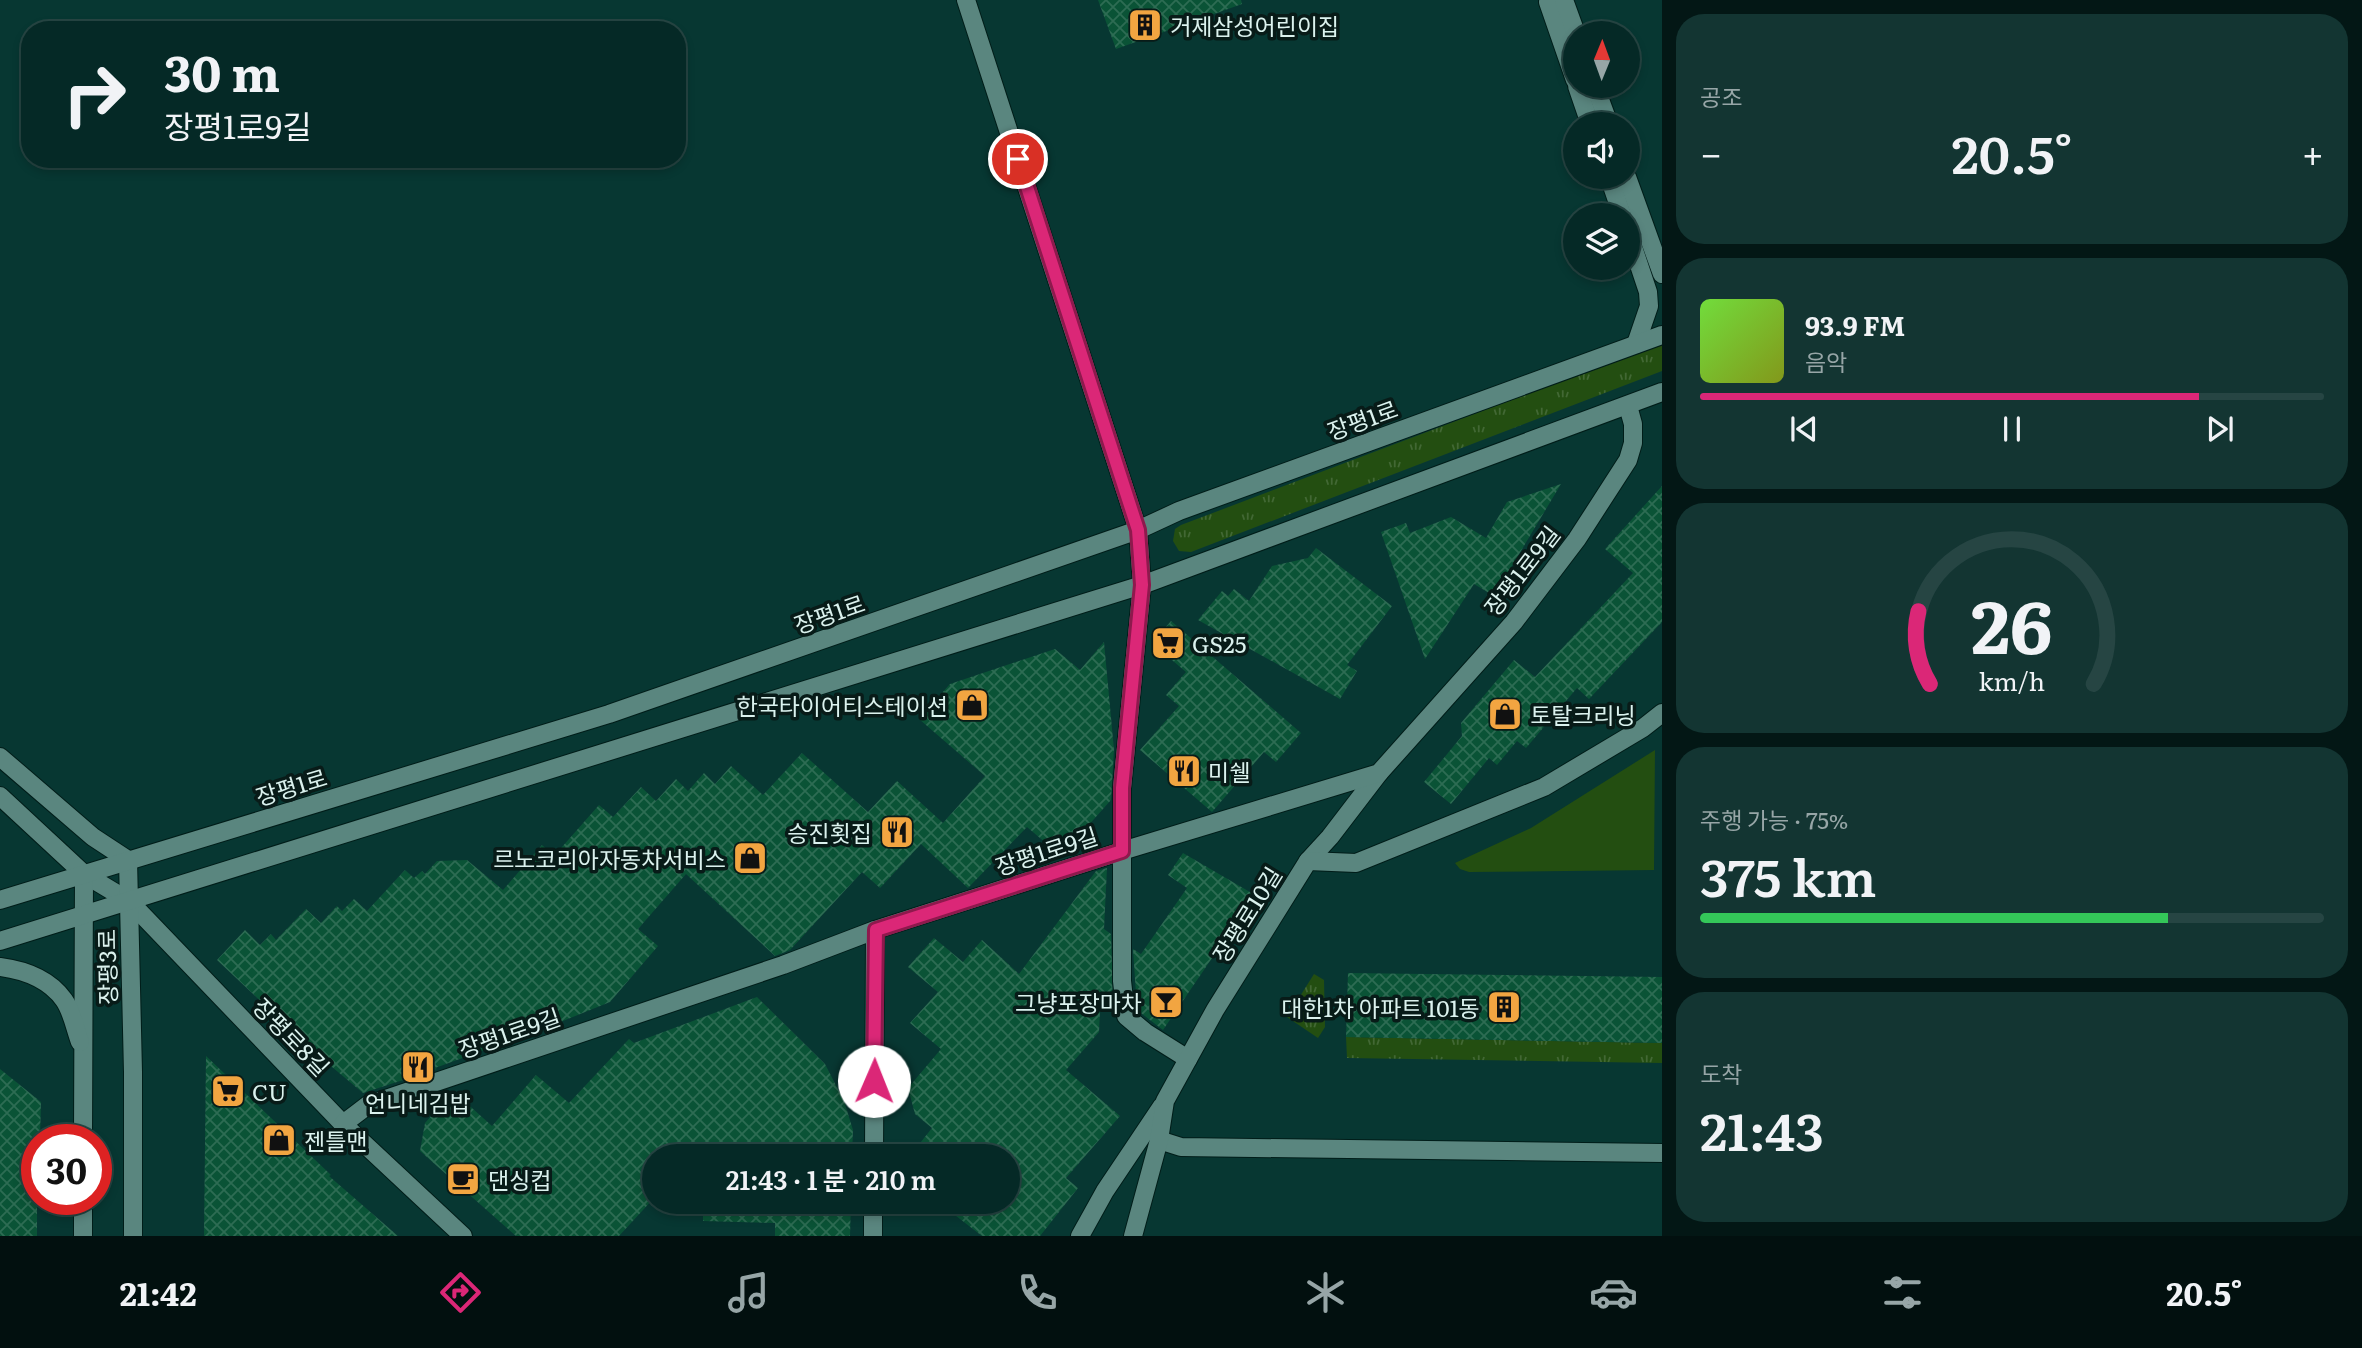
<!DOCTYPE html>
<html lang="ko">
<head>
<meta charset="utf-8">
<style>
	body { margin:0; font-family:Literata,"Noto Sans KR",serif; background:#133532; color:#f1f3f6; height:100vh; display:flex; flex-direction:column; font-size:26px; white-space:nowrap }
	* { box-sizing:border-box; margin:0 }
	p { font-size:23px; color:#97a6a7 }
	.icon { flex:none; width:38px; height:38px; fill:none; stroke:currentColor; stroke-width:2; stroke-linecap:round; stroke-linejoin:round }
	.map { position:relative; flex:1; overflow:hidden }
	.drawer { display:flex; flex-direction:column; gap:14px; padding:14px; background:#031715; width:700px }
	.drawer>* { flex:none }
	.banner { position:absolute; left:21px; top:21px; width:665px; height:147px; border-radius:28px; box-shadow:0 4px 10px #0003,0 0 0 2px #264543; background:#052926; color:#f1f3f6; overflow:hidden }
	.needle { width:46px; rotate:1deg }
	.buttons { position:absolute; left:1563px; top:21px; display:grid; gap:14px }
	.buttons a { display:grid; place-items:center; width:77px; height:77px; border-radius:50%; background:#052926; box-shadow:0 4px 10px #0003,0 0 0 2px #264543; font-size:35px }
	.speed { position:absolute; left:21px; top:1124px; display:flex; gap:14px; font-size:35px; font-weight:700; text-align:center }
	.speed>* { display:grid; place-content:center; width:91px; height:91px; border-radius:50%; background:#052926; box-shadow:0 4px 10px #0003,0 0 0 2px #264543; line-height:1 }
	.speed .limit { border:10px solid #d22; background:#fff; color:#111 }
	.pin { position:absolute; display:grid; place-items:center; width:60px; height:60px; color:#fff; margin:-30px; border:4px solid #fff; border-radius:50%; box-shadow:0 2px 7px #0007 }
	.me { position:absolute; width:77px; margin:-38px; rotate:1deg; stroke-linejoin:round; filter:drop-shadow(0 0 5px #0008) }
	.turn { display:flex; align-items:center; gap:24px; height:147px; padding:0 28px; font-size:32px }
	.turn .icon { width:91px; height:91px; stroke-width:2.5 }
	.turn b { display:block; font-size:49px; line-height:60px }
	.big { font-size:52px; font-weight:600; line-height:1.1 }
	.drawer .widget { flex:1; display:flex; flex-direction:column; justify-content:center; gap:10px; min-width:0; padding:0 24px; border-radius:28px; background:#133532 }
	.drawer .dial { align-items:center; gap:0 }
	.dial svg { height:182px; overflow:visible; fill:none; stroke:#264543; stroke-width:7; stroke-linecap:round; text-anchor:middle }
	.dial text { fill:#f1f3f6; stroke:none }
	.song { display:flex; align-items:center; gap:21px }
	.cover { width:84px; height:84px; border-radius:10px; background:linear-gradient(135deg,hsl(100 70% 55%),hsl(70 70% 35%)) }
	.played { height:7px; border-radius:4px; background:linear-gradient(90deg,#db2777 80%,#264543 80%) }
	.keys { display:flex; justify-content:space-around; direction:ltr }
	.heat { display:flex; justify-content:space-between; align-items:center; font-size:38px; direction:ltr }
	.charge { height:10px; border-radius:5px; background:linear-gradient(90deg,#34c759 75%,#264543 0) }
	.trip { position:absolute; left:642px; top:1144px; width:378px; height:70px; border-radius:35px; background:#052926; box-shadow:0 4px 10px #0003,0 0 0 2px #264543; font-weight:600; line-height:70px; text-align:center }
	.menu { display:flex; height:112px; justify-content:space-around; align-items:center; background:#02100f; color:#97a6a7 }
	.menu .icon { width:49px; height:49px }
	.menu .selected { color:#db2777 }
	.menu b { font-size:32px; color:#f1f3f6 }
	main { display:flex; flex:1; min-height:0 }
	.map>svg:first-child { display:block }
</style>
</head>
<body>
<main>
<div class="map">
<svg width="1662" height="1236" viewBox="0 0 1662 1236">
	<defs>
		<pattern id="grass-tufts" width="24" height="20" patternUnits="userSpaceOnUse" patternTransform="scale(1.75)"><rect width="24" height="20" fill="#234e11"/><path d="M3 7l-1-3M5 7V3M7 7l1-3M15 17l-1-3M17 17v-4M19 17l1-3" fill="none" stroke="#426834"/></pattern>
		<pattern id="building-cross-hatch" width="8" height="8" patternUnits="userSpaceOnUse" patternTransform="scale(1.75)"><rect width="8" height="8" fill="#0a5336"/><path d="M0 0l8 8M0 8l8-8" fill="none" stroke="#2d6c53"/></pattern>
	</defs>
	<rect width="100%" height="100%" fill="#073732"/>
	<g fill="url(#grass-tufts)">
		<path d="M1662,343V371L1191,552L1179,551L1173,541L1175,529L1181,525Z"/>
		<path d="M1314,974L1324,980L1325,1027L1318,1038L1287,1017Z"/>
		<path d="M1346,1037L1662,1043V1063L1347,1058Z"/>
	</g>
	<path fill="#234e11" d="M1655,750L1654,870L1469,872L1460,869L1455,863L1531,828Z"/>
	<g fill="url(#building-cross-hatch)">
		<path d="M1098,0H1241L1242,4L1116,49Z"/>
		<path d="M1561,484L1494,596L1474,584L1425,659L1381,532L1406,523L1410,533L1451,517L1486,538L1507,502Z"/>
		<path d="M1662,486V622L1589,699L1577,688L1526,748L1517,741L1497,765L1489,758L1451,804L1424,782L1462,736L1461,723L1514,660L1535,677L1633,573L1605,549Z"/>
		<path d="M1316,548L1392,606L1347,665L1357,671L1340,699L1198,620L1222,591L1228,596L1234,589L1249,601L1272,566L1308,558Z"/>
		<path d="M1171,621L1301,733L1276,762L1264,752L1212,812L1140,750L1179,706L1166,695L1186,672L1152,643Z"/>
		<path d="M1104,642L1114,750L1111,800L1061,856L1027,827L968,888L921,844L880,888L862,872L790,950L775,956L686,874L638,929L658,946L610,1002L553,1025L435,1068L437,1069L363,1093L319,1056L217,960L245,930L260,945L271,934L276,940L306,909L321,923L337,906L342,911L354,899L367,911L405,870L414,878L422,871L425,874L437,861L467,860L503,890L542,845L554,856L599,805L613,817L641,787L656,801L676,779L688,791L704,773L715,784L731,766L763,795L802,753L868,812L897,781L943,823L985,776L919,719L950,684L1055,649L1080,670Z"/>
		<path d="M1183,853L1255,895L1163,1030L1137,1010L1133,949L1141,954L1187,888L1168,875Z"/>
		<path d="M1107,868L1104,929L1111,934L1113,1000L1101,992L1099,1032L1066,1070L1120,1116L1066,1178L1078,1188L1040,1236H982L938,1202H1008V1157H909L932,1128L915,1114L908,1088L941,1049L910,1023L938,992L908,967L934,938L963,962L982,940L1019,974L1096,871Z"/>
		<path d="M1348,973L1662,977V1043L1346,1037Z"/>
		<path d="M757,997L825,1064L844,1101L853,1130L852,1157H704V1144L692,1157H654V1198L619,1236H516L420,1151L425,1123L453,1091L492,1126L536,1075L569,1103L629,1039L634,1043Z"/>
		<path d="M206,1056L331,1175L329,1176L398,1236H204Z"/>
		<path d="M0,1069L41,1102L40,1139H37V1236H0Z"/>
		<path d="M703,1202H851L850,1236H775V1223L703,1221Z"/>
	</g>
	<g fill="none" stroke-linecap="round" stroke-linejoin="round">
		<g stroke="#001d19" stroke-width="20">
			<g id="minor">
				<path d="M966,0L1138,530L1142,585L1122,788V981L1126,1016L1145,1032L1188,1059"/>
				<path d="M1555,0L1548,2L1575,80"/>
				<path d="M1564,0L1576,33"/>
				<path d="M1577,86L1590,124"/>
				<path d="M1595,86L1609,124"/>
				<path d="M1609,177L1622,215"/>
				<path d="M1627,177L1662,274"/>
				<path d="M1628,232L1648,292L1649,306L1636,344"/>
				<path d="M1308,861L1330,837L1379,773"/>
				<path d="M84,874L129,901L343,1124L463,1236"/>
				<path d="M343,1124L368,1105L783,965L875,930L1122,851L1379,773L1514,622L1577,539L1628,460L1633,443V424L1628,406"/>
				<path d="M1159,1140L1181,1147L1662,1153"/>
				<path d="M874,1157L875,930"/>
				<path d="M873,1236V1202"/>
				<path d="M1080,1236L1105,1191L1162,1106"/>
				<path d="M1133,1236L1159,1140L1165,1101L1215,1010L1308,861L1356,863L1544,787L1643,728L1662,713"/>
			</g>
		</g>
		<g stroke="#001d19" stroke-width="20">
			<g id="tertiary">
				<path d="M0,757L93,837L128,860L133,1072V1236"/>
				<path d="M0,796L84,874L83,1139"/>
				<path d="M0,900L609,714L1138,530L1179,511L1662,335"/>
				<path d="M0,941L1142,585L1662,392"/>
				<path d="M0,967C23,970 49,979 64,1000C72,1011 75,1029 80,1042"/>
				<path d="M83,1236V1199"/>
			</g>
		</g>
		<use href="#minor" stroke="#5a867f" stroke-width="18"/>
		<use href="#tertiary" stroke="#5a867f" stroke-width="18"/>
	</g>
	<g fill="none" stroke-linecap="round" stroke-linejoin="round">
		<g stroke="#8e194d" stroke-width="18">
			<path id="route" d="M874,1081L876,930L1122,851V788L1142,585L1138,530L1018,159"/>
		</g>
		<use href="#route" stroke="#db2777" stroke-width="12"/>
	</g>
	<defs>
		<g id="building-square" transform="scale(1.75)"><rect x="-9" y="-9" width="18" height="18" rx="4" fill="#f2a541" stroke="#081b18"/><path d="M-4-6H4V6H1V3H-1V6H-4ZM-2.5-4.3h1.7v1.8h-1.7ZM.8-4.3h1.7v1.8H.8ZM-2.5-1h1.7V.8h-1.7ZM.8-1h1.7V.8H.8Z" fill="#111"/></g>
		<g id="supermarket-square" transform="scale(1.75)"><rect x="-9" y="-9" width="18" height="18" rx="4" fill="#f2a541" stroke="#081b18"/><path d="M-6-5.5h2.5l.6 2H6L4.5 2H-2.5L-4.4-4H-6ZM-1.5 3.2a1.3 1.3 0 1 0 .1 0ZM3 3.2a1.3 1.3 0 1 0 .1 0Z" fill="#111"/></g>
		<g id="shop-square" transform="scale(1.75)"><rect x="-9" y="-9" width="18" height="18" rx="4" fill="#f2a541" stroke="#081b18"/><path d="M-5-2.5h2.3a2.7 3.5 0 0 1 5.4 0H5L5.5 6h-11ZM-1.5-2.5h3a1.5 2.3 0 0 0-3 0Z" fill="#111"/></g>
		<g id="restaurant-square" transform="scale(1.75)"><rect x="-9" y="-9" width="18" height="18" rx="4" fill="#f2a541" stroke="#081b18"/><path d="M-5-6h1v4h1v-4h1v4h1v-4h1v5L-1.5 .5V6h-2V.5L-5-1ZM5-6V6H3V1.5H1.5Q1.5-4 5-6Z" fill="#111"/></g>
		<g id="bar-square" transform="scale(1.75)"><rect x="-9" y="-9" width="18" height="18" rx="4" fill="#f2a541" stroke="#081b18"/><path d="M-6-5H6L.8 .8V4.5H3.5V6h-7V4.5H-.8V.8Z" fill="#111"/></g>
		<g id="cafe-square" transform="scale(1.75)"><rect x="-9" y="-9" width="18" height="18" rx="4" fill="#f2a541" stroke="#081b18"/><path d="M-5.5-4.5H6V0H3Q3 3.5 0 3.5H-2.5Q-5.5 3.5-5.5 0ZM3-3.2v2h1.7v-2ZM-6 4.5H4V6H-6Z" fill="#111"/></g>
	</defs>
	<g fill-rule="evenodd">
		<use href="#building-square" x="1145" y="25"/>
		<use href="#supermarket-square" x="1168" y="643"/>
		<use href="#shop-square" x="972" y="705"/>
		<use href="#shop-square" x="1505" y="714"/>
		<use href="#restaurant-square" x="1184" y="771"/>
		<use href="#restaurant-square" x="897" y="832"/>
		<use href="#shop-square" x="750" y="858"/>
		<use href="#bar-square" x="1166" y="1002"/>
		<use href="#building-square" x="1504" y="1007"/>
		<use href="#restaurant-square" x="418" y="1067"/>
		<use href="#supermarket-square" x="228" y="1091"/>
		<use href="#shop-square" x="279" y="1140"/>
		<use href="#cafe-square" x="463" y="1179"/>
	</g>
	<g text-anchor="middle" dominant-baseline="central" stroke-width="7" stroke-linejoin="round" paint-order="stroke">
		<g font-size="23" fill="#dbf2ee" stroke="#081b18" text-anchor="start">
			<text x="1170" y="25">거제삼성어린이집</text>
			<text x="1192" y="643">GS25</text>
			<text x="948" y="705" text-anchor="end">한국타이어티스테이션</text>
			<text x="1530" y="714">토탈크리닝</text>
			<text x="1208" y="771">미쉘</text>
			<text x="872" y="832" text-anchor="end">승진횟집</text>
			<text x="726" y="858" text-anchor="end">르노코리아자동차서비스</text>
			<text x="1142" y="1002" text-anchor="end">그냥포장마차</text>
			<text x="1480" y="1007" text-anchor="end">대한1차 아파트 101동</text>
			<text x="252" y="1091">CU</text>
			<text x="418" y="1102" text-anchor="middle">언니네김밥</text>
			<text x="304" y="1140">젠틀맨</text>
			<text x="488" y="1179">댄싱컵</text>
		</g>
		<g font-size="23" fill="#dbf2ee" stroke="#081b18">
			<text transform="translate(1362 419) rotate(-20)">장평1로</text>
			<text transform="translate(1521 570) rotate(-52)">장평1로9길</text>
			<text transform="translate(829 613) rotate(-19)">장평1로</text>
			<text transform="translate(291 786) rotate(-17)">장평1로</text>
			<text transform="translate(1046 850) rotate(-18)">장평1로9길</text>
			<text transform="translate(1246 914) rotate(-58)">장평로10길</text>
			<text transform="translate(106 967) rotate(-91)">장평3로</text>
			<text transform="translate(509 1032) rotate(-19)">장평1로9길</text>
			<text transform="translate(292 1036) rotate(46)">장평로8길</text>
		</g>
	</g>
</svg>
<div class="buttons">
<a><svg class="needle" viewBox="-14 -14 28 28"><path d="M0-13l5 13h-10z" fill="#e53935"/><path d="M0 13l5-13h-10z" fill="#97a6a7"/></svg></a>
<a><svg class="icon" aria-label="sound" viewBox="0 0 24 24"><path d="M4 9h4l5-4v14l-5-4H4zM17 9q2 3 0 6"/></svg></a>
<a><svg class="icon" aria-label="layers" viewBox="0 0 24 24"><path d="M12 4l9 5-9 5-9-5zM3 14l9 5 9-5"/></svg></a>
</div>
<div class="speed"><div class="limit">30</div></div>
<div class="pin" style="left:1018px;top:159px;background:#d93025"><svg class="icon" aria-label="arrive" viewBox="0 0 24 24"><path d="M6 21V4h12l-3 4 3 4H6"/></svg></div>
<svg class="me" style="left:874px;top:1081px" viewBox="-20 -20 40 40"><circle r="19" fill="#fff"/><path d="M0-13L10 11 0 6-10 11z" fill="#db2777"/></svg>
<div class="trip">21:43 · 1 분 · 210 m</div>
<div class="banner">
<div class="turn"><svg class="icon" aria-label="right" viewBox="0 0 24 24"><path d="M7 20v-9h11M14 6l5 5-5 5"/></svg><div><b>30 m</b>장평1로9길</div></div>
</div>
</div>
<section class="drawer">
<div class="widget"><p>공조</p>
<div class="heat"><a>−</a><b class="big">20.5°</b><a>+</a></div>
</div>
<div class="widget">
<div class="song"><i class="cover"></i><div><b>93.9 FM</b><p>음악</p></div></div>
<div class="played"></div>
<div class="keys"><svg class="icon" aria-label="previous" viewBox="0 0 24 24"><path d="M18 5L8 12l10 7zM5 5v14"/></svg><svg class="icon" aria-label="pause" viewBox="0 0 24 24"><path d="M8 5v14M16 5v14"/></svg><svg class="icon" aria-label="next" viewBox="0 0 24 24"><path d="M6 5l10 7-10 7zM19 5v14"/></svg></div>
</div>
<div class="widget dial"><svg viewBox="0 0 100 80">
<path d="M14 69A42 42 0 1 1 86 69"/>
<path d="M14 69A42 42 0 0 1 9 37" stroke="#db2777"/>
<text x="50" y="56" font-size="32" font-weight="700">26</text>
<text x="50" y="72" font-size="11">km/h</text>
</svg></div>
<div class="widget"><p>주행 가능 · 75%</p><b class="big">375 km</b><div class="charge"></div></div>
<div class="widget"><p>도착</p><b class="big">21:43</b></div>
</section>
</main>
<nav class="menu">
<b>21:42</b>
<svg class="icon selected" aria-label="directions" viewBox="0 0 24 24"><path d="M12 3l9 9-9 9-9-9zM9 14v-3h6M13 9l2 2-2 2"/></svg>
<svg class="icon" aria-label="music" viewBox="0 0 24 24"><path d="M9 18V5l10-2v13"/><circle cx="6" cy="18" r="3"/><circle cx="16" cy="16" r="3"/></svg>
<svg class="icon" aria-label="phone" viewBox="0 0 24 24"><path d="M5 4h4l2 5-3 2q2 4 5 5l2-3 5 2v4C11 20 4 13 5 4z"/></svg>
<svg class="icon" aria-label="climate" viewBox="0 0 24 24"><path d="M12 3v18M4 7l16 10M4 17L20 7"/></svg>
<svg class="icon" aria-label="car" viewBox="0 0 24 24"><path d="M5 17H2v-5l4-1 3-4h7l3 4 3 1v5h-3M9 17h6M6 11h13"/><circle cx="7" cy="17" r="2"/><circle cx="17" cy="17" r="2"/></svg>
<svg class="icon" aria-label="filters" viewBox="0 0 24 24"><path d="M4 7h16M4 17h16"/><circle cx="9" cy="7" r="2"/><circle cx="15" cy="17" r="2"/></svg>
<b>20.5°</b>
</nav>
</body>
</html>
